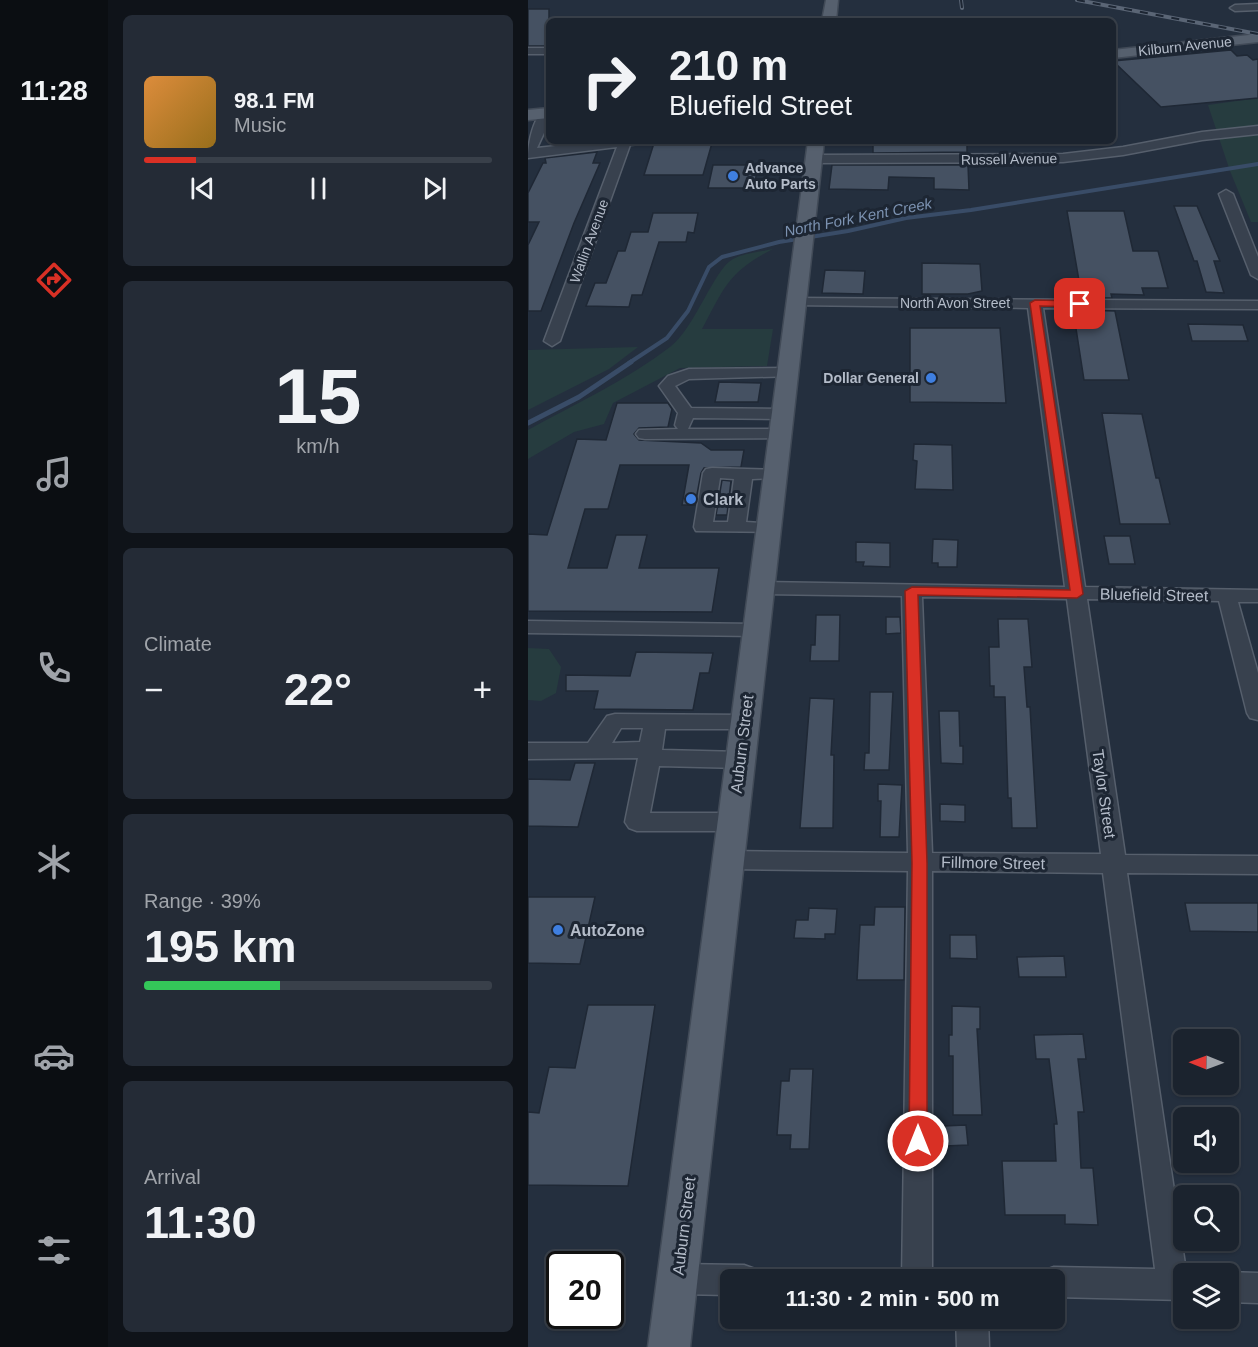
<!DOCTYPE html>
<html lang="en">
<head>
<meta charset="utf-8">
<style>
	body { margin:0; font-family:Arial,sans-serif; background:#242b36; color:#f1f3f6; height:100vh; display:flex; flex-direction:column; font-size:22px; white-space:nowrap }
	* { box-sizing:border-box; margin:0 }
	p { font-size:20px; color:#a0a4aa }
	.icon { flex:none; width:33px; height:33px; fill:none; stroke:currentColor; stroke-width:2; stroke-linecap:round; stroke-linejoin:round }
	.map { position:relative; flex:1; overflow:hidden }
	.side { display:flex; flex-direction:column; gap:15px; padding:15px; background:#0f1319; width:420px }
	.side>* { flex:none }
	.top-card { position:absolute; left:18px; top:18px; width:570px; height:126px; border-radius:9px; box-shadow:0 2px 4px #0004,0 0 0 2px #39404a; background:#1b232e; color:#f1f3f6; overflow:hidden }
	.needle { width:39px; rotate:271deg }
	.buttons { position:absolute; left:645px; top:1029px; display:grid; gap:12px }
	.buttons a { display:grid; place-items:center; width:66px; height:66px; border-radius:9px; background:#1b232e; box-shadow:0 2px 4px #0004,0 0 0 2px #39404a; font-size:30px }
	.speed { position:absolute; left:18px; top:1251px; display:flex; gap:12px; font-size:30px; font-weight:700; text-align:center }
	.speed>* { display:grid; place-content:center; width:78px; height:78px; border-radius:50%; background:#1b232e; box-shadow:0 2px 4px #0004,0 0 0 2px #39404a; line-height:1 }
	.speed .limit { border:3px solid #111; border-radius:9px; background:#fff; color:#111 }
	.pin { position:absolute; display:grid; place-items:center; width:51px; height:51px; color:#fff; margin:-26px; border-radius:12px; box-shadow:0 3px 9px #0006 }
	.me { position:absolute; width:66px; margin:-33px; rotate:0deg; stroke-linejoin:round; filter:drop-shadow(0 0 4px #0008) }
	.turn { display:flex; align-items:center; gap:21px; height:126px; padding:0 24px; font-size:27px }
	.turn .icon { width:78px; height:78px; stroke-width:2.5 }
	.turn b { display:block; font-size:42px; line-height:51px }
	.big { font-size:45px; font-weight:700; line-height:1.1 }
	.side .widget { flex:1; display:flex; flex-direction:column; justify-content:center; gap:9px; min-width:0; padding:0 21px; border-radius:9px; background:#242b36 }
	.side .dial { align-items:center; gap:0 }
	.dial b { font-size:78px; line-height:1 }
	.song { display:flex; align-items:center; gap:18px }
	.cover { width:72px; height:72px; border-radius:9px; background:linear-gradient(135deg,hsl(30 70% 55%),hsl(40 70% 35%)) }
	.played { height:6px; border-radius:3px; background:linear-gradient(90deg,#d93025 15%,#39404a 15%) }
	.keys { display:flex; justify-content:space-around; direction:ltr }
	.heat { display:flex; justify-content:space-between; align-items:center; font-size:33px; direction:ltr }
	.charge { height:9px; border-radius:4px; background:linear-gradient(90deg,#34c759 39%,#39404a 0) }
	.trip { position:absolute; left:192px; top:1269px; width:345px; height:60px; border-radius:9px; background:#1b232e; box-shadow:0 2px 4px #0004,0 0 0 2px #39404a; font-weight:700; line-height:60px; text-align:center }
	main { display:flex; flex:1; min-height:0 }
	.tab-bar { display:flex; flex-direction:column; width:108px; justify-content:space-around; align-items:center; background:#0b0e12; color:#a0a4aa }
	.tab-bar .icon { width:42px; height:42px }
	.tab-bar .selected { color:#d93025 }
	.tab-bar b { font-size:27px; color:#f1f3f6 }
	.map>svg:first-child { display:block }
</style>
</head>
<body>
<main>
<nav class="tab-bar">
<b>11:28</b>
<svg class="icon selected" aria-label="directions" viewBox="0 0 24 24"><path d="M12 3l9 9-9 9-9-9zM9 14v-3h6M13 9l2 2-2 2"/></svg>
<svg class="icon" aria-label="music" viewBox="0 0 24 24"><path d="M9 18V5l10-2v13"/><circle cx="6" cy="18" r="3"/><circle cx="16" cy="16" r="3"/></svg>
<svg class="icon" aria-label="phone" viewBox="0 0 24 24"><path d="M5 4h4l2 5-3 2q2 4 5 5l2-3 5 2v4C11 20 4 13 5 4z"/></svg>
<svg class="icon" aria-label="climate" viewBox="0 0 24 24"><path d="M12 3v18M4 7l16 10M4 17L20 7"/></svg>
<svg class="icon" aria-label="car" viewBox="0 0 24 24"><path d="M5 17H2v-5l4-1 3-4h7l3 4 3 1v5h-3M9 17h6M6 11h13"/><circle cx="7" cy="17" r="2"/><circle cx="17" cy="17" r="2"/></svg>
<svg class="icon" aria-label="filters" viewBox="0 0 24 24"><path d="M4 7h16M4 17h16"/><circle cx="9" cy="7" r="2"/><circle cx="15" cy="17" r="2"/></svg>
</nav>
<section class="side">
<div class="widget">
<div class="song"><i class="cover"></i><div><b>98.1 FM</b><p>Music</p></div></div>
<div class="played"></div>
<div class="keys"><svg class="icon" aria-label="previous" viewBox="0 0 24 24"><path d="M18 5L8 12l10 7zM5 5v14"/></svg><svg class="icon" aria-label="pause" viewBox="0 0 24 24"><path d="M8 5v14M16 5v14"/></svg><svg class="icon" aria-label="next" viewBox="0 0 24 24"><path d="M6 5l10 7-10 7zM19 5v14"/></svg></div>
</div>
<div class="widget dial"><b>15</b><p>km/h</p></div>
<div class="widget"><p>Climate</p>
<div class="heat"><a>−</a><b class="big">22°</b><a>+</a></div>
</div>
<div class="widget"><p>Range · 39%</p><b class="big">195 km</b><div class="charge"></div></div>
<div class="widget"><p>Arrival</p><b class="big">11:30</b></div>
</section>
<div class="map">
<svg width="730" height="1347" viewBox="0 0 730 1347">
	<rect width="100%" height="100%" fill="#242f3e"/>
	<g fill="#263c3f">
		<path d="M730,98V222H723L702,171L680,105Z"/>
		<path d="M245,249C200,272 196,288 174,329H245L239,366L152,368L85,403L76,424L46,432L0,459V430C47,404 99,380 142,347C167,328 186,269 205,259C216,253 232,252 245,249Z"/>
		<path d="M110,347L81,369L0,410V350Z"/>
		<path d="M0,648L21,649L33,667L28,693L13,701L0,700Z"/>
	</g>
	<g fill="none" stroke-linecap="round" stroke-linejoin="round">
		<path stroke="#394c67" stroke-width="4" d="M101,363L139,338L160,311L181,267L194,257L251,242L320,231L378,218L443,210L730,164"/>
		<path stroke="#394c67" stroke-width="5" d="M0,423L51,397L103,362"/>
	</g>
	<g fill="#455162" stroke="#1f2835" stroke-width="1.5">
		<rect x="0" y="9" width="21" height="37"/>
		<path d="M703,50L709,56L719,55L725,60L730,59V98L633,107L585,61Z"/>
		<path d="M345,141H439V152L345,153Z"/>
		<path d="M126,143H184L175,175H116Z"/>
		<path d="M69,152L65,163H72L46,223L13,311H0V245L11,222H0V193L15,163H18L17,158Z"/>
		<path d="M185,165H230L226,188H180Z"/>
		<path d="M304,165H440L441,190L406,189V178L361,177L360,190L301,189Z"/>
		<path d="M646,206H669L692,261H686L696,293L678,292L669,261H666Z"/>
		<path d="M539,211H596L605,251H630L640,288H614L616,295L583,294L584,298H554Z"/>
		<path d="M125,213H170L166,233L160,232L158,242H131L114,295H104L101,307L58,306L67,283H78L90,251H97L103,232H120Z"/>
		<path d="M394,263L452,264L454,291L440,294H394Z"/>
		<path d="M297,270L337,271L335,294L294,293Z"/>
		<path d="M556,310L587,311L601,380H556L547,322H558Z"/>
		<path d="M660,324L715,325L720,341H664Z"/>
		<path d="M382,328H472L478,403L382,402Z"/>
		<path d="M191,382L233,383L230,402H187Z"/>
		<path d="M89,403H140L144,409L140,427L111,428L106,434L111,440L173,443L183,450H216L213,467L176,468L173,473L167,505H154L161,465H92L80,509H57L40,568H79L88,535H119L111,568H191L184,612L0,611V534L19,535L49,439L78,440Z"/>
		<path d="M574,413L614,414L628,478H631L642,524H592Z"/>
		<path d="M386,444L424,445L425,490L387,489L389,461L385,460Z"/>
		<path d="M194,480L203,481L199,515H188Z"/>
		<path d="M576,536H602L607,564H581Z"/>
		<path d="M405,539L430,540L429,567H410V563H404Z"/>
		<path d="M328,542L362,543V567L335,566L336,562H328Z"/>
		<path d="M288,615H312L311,661H282L283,645H287Z"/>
		<path d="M358,617H372L373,633L358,634Z"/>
		<path d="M470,619H500L504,667H496L499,707H502L509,828H484L483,798H480L477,697H466V686H462L461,647H471Z"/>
		<path d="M108,652L185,653L181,673H172L165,710L66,709L70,691H38V675L102,676Z"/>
		<path d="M342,692H365L361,770H336L337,753H341Z"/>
		<path d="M282,698L306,699L303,755H306L305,828H272Z"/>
		<path d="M411,711H431L432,746H435V764L413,763Z"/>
		<path d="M47,763H67L50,827L0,826V779L42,780Z"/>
		<path d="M350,784L374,785L371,837H352L353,801H350Z"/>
		<path d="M412,804L437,805V822L412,821Z"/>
		<path d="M0,897H67L52,964L0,963Z"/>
		<path d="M657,903H730V932L662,931Z"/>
		<path d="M347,907H377L376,980H329L332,925H346Z"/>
		<path d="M281,908L309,909L307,934H297V939L266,938L268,920H280Z"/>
		<path d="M422,935H448L449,959L422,958Z"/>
		<path d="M536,956L538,977H491L489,957Z"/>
		<path d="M60,1005H127L100,1186L0,1185V1112L11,1113L21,1067L47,1068Z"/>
		<path d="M424,1006L452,1007V1029H449L454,1115H425V1056H421V1035H424Z"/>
		<path d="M555,1034L558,1059H550L556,1112H550L553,1168H565L570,1225L537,1224V1215H477L474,1161H528L526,1124H529L521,1059H508L506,1035Z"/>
		<path d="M262,1069H285L281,1149H262L263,1135H249L253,1081H261Z"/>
		<path d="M438,1125L440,1145L417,1146L415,1126Z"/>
	</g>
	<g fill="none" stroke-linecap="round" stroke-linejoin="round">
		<g stroke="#565f6c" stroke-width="3">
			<g id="minor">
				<path d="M730,4V10L707,11L702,8L707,5Z"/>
				<rect x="0" y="48" width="21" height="6"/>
				<path d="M19,109L21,110V122L9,148L75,141H114L112,144L102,145L32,341L24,346L16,341L89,147L0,158C0,145 5,114 19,109Z"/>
				<path d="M730,126V134L674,140L595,155L535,162L286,163L280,159L286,155L535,154L595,147L674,132Z"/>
				<path d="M698,190L705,194L730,257V279L723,275L691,194Z"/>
				<path d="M268,298L730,301V309L515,308L557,587L730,590V602H710L730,673V720L722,718L719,713L691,601L559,599L597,855L730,856V874L599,873L658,1271L665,1274H656V1300L526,1297V1280H512L515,1271L526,1267L627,1269L575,873L404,871V1280H374L380,871L200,869L191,866L188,860L191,854L200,851L380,853L374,596L234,594L227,592L224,588L227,584L234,582L537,587L500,308L263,305L261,302L263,299ZM394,597L539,599L573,854L404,853Z"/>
				<path d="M260,368L266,370L268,373L266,376L161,379L147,386L163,408L255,409L263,414L255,419L165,418L160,429H252L258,430L261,434L258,438L117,439L111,438L108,434L111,430L150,429L147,425L150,413L131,386L140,376L161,369Z"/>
				<path d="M184,468L253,470L256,474L253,478L224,479L218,522L248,524L250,528L248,532L168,531L166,527L175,473L178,469ZM192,478L206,479L200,522H185Z"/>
				<path d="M0,621L228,624L235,625L238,630L235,635L228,636L0,633Z"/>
				<path d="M87,714L217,715L225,717L228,722L225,727L217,729H137L134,750L213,752L221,754L224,760L221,766L213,768L131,766L122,813H205L213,816L217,822L213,828L205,831H109L101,828L97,822L110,758L0,759V743H60L79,716ZM93,728H115L112,742L84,743Z"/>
				<path d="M149,1264L216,1265L227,1269L231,1280H202V1295L149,1294L138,1290L134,1279L138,1268Z"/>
				<path d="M700,1272L730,1273V1303L700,1302V1274H696Z"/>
				<path d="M428,1318H460L461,1347H429Z"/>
			</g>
		</g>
		<g stroke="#414a57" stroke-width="3">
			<g id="major">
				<path d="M298,0H310L308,21H294Z"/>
				<path d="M730,34V42L585,58V50Z"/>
				<path d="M21,108V118L0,120V110Z"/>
				<path d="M280,141H296L162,1347H120Z"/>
			</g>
		</g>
		<use href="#minor" fill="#38414e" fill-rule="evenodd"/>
		<use href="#major" fill="#56606e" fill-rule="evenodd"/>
		<g stroke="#5a6575" stroke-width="4">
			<g id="rail">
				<path d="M433,0L434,8"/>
				<path d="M549,0L730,34"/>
			</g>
		</g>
		<use href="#rail" stroke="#1d2633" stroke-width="2" stroke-dasharray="8" stroke-linecap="butt"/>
	</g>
	<path fill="#d93025" stroke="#8d1f18" stroke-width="1.5" d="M507,300L552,301L556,304L552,307L512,306L555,594L549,598L390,595L399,863V1141L396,1146L390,1149L383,1146L381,1141L384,863L377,591L384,587L542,590L502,303Z"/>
	<g fill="#3f7fe0" stroke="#1d2633" stroke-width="2">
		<circle cx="205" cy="176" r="6"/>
		<circle cx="403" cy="378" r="6"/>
		<circle cx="163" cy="499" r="6"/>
		<circle cx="30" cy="930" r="6"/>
	</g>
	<g text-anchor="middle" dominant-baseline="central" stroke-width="6" stroke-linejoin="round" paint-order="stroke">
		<g font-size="14" fill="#b4bcc9" stroke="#1d2633">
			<text transform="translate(657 46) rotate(-6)">Kilburn Avenue</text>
			<text transform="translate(481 159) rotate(-1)">Russell Avenue</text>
			<text transform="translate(61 241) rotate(-70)">Wallin Avenue</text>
			<text x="427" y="303">North Avon Street</text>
		</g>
		<g font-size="14" font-weight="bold" fill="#b4bcc9" stroke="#1d2633" text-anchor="start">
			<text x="217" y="168">Advance<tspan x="217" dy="16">Auto Parts</tspan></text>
			<text x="391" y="378" text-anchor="end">Dollar General</text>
		</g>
		<g font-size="15" font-style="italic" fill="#7c92b1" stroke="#1d2633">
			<text transform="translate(330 217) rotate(-11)">North Fork Kent Creek</text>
		</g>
		<g font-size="16" font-weight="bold" fill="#b4bcc9" stroke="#1d2633" text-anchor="start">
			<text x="175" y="499">Clark</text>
			<text x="42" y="930">AutoZone</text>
		</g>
		<g font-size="16" fill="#b4bcc9" stroke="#1d2633">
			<text transform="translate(626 595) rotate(1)">Bluefield Street</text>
			<text transform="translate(214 744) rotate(-83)">Auburn Street</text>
			<text transform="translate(576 794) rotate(82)">Taylor Street</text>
			<text transform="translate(465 863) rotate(1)">Fillmore Street</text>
			<text transform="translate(156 1226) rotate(-83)">Auburn Street</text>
		</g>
	</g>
</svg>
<div class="buttons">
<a><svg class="needle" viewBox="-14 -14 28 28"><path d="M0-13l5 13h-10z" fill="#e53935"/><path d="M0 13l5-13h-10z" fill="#a0a4aa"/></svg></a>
<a><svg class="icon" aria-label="sound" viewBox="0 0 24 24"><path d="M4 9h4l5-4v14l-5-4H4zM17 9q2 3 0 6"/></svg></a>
<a><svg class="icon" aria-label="search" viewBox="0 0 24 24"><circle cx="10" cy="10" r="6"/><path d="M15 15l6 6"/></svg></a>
<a><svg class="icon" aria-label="layers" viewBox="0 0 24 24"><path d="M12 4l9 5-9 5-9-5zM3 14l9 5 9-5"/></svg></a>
</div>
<div class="speed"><div class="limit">20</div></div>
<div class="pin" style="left:552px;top:304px;background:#d93025"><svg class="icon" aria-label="arrive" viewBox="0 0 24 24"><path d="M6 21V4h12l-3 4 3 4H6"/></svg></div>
<svg class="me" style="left:390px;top:1141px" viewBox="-20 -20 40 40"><circle r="17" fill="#d93025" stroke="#fff" stroke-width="3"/><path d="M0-11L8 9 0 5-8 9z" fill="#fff"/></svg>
<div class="trip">11:30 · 2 min · 500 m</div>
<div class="top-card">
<div class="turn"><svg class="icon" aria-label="right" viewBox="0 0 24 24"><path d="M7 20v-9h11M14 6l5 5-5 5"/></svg><div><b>210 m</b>Bluefield Street</div></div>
</div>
</div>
</main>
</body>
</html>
